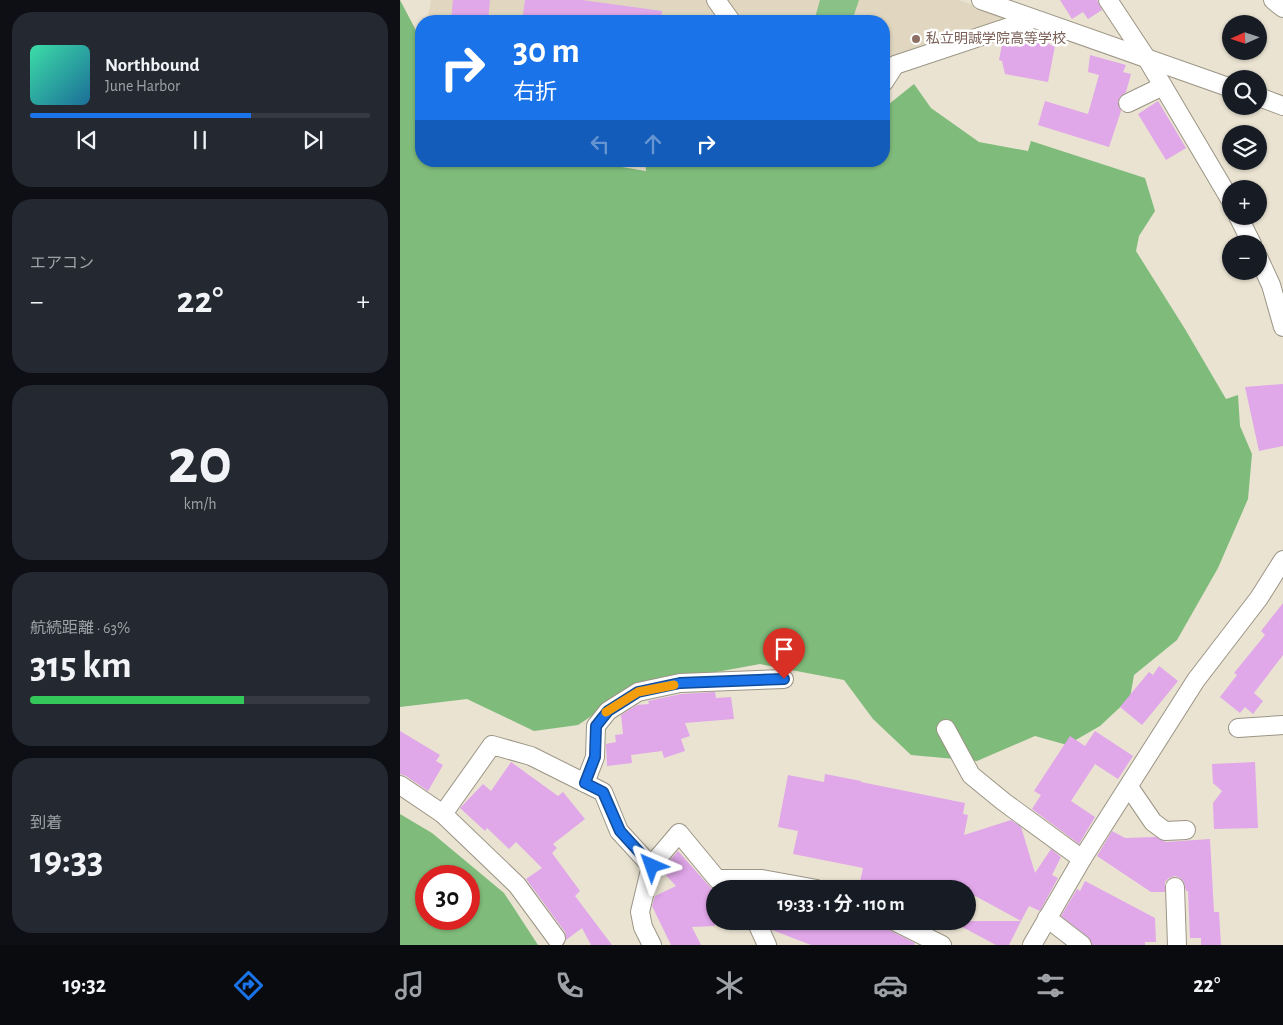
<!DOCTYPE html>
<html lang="ja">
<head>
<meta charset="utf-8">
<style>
	body { margin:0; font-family:"Alegreya Sans","Noto Sans JP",sans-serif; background:#242831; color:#f1f3f6; height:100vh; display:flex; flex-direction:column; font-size:19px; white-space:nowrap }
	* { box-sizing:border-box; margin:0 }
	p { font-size:16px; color:#9ea1a6 }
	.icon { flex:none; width:28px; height:28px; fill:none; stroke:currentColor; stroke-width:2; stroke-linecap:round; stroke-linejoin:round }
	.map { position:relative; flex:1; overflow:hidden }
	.drawer { display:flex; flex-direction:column; gap:12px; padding:12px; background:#0d0f14; width:400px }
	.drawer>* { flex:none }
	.banner { position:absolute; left:15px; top:15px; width:475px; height:152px; border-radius:20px; box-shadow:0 1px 4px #0004; background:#1a73e8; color:#fff; overflow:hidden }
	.needle { width:32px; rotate:267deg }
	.buttons { position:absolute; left:822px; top:15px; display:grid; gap:10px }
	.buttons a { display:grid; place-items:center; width:45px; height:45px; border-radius:50%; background:#171b24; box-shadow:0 1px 4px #0004; font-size:25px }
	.speed { position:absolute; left:15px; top:865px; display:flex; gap:10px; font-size:25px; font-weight:700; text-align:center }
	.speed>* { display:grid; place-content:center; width:65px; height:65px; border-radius:50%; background:#171b24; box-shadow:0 1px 4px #0004; line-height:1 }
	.speed .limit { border:8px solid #d22; background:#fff; color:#111 }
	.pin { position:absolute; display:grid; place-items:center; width:42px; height:42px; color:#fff; margin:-51px -21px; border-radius:50% 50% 50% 0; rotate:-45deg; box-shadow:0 0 5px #0007 }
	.pin .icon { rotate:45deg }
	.me { position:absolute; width:55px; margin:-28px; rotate:317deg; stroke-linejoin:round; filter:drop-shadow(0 0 4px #0008) }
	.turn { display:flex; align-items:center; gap:18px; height:105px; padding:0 15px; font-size:22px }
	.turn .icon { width:65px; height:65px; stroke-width:2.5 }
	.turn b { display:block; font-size:35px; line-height:42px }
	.lanes { display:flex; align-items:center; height:48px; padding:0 15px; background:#0003; justify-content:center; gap:25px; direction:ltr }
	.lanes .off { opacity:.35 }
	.big { font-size:38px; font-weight:700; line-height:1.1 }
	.drawer .card { flex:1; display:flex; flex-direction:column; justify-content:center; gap:8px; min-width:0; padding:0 18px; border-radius:20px; background:#242831 }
	.drawer .dial { align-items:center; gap:0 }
	.dial b { font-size:65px; line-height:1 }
	.song { display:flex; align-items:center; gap:15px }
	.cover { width:60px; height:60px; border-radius:8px; background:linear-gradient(135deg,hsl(160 70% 55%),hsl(200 70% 35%)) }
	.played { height:5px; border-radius:2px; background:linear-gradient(90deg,#1a73e8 65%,#363941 65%) }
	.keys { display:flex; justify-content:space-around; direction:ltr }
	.heat { display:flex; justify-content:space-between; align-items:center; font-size:28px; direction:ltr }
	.charge { height:8px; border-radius:4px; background:linear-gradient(90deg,#34c759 63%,#363941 0) }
	.trip { position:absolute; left:306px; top:880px; width:270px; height:50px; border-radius:25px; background:#171b24; box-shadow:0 1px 4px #0004; font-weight:700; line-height:50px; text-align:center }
	.menu { display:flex; height:80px; justify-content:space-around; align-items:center; background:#090b0e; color:#9ea1a6 }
	.menu .icon { width:35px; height:35px }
	.menu .on { color:#1a73e8 }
	.menu b { font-size:22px; color:#f1f3f6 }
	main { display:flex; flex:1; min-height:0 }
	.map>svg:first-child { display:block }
</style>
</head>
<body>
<main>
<section class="drawer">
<div class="card">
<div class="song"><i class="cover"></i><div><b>Northbound</b><p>June Harbor</p></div></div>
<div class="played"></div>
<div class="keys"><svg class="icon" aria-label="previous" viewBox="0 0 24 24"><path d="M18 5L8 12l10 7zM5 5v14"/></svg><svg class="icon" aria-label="pause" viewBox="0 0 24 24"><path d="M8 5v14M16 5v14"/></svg><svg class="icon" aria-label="next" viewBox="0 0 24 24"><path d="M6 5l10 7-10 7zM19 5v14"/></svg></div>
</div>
<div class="card"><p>エアコン</p>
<div class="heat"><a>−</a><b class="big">22°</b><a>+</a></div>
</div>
<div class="card dial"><b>20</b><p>km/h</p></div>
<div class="card"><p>航続距離 · 63%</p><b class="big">315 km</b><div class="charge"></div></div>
<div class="card"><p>到着</p><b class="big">19:33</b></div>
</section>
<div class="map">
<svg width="883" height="945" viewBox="0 0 883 945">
	<rect width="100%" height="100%" fill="#eae3d2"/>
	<path fill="#e1d7c0" d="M31,0H559L612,19L489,58L484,68V21H27Z"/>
	<path fill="#89c186" d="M420,0H459L452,21H414Z"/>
	<g fill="#7fbb7b" fill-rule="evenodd">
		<path d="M0,0L21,40V161H186L246,171L245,161H484V108L514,84L531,108L579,142L628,151L631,141L745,178L755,211L739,236L736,251L785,329L826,399L838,395L840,426L852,454L848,499L818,568L777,640L734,675L730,698L700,726L667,745L635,736L577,761L511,755L473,719L444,680L360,664L235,687L178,725L134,731L67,699L0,707Z"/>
		<path d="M0,814L32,833L104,893L138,945H0ZM26,876H69V919H26Z"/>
	</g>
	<g fill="#e0a7e9">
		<path d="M53,0H90L88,21H51Z"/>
		<path d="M125,0H182L262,11L261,21H122Z"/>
		<path d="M660,0H697L702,10L688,19L683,12L672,19Z"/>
		<path d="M622,39L651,44L649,45L655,46L648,82L605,74L602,61L599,60L602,44L620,47Z"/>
		<path d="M690,55L726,65L723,72L731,74L726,92L720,97L718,102L721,111L709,147L638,125L645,101L688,114L699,75L688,72Z"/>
		<path d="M758,101L786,148L766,160L738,114Z"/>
		<path d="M883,384V446L859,451L845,387Z"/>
		<path d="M883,603V655L854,693L863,701L853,714L845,707L840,713L820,697L837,675L834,673L865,635L861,631Z"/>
		<path d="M759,666L778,681L742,725L720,707L749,672L753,675Z"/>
		<path d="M315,692L316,698L331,697L334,719L285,723L290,736L281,739L285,751L264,758L262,751L231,755L232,763L207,766L206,744L216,742L215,735L223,734L221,715L237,705L249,704L248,701L281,694Z"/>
		<path d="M0,731L40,755L36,761L43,765L28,791L6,776L0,774Z"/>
		<path d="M695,731L733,756L718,779L695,764L671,801L695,817L679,844L632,809L641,795L634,791L670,736L685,746Z"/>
		<path d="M111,762L158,796L163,792L185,819L153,844L157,848L152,853L180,891L175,896L212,945H191L182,928L166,940L165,932L126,879L142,868L116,842L109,849L87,828L85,831L60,808L83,784L91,791Z"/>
		<path d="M855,762L858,828L814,829L813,803L822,791L813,783L812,764Z"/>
		<path d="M425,774L461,781V782L565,803L563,814L568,815L564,835L611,820L621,827L635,873L651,849L661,857L652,875L658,878L640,911L629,906L621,921L568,892V889H494L460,882L463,868L393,854L398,831L378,827L388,775L424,782Z"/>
		<path d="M712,831L725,838L756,837L766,842L810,839L814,912H819L821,945H801V938H790L788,891H786L784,882L780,878L775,876L769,878L765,882V892H751L697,856Z"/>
		<path d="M278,851L310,887L315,889V926L292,927L301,945H271L252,906L255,896L276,886L261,870Z"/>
		<path d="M685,881L755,918L756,942H745V945H692L688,937L661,916L677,889L680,891Z"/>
		<path d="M368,921H483L485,926L489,930L515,943L514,945H411L372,930Z"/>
		<path d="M551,921H621L609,945H596Z"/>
	</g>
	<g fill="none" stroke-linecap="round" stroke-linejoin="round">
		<g stroke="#9b9585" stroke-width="20">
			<g id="minor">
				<path d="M316,0L331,21"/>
				<path d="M581,0L831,88"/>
				<path d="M708,0L747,59L831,201"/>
				<path d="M873,0L883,8"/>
				<path d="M484,82L495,65L633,19"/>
				<path d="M859,97L883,106"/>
				<path d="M728,103L763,86"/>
				<path d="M838,216L852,244"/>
				<path d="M859,259L871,285L883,327"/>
				<path d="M838,728L883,725"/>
				<path d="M546,729L571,775L604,802L682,859"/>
				<path d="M185,783L195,757L196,726L208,711L238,692L280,683L384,679"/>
				<path d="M0,785L43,814L117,885L156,938"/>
				<path d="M729,787L753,822L765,831L786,830"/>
				<path d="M43,814L92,745L131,756L203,792L219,831L251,866L279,833L317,879H362L417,889"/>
				<path d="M251,866L240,912L243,927L252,945"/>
				<path d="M775,887L777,945"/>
				<path d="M647,918L682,945"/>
				<path d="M356,921L367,945"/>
				<path d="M494,921L542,945"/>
				<path d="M632,945L682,859L796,680L859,598L883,560"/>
			</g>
		</g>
		<use href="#minor" stroke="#fff" stroke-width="18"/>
	</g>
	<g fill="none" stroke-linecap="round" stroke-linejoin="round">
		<g stroke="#114b97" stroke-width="12">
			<path id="route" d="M252,866L220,831L203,792L185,783L195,757L196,726L208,711L238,692L280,683L384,679"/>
		</g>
		<use href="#route" stroke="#1a73e8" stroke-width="9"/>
		<path stroke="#f59e0b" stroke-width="9" d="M206,712L238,692L274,685"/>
	</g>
	<circle fill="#8d6e63" stroke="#fff" stroke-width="2" cx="516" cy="39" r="5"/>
	<g text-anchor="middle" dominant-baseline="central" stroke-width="5" stroke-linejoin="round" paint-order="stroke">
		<g font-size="14" fill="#785e54" stroke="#fff" text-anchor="start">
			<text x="526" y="39">私立明誠学院高等学校</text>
		</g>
	</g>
</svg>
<div class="buttons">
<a><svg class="needle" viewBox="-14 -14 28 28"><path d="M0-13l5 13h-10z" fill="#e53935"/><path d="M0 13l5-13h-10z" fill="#9ea1a6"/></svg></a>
<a><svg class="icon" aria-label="search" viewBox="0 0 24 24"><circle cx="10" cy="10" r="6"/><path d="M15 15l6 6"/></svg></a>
<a><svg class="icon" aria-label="layers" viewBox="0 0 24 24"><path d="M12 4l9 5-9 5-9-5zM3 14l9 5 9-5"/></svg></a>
<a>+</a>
<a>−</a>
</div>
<div class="speed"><div class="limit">30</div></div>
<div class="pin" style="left:384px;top:679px;background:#d93025"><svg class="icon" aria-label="arrive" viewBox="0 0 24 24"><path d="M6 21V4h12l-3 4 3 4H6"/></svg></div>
<svg class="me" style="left:252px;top:866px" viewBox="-20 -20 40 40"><path d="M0-17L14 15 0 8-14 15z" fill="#1a73e8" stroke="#fff" stroke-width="4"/></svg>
<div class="trip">19:33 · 1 分 · 110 m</div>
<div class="banner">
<div class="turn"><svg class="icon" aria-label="right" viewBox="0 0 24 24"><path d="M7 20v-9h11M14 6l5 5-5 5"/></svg><div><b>30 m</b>右折</div></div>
<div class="lanes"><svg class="icon off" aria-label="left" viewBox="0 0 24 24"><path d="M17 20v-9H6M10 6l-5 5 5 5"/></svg><svg class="icon off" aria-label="ahead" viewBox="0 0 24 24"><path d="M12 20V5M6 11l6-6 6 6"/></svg><svg class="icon" aria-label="right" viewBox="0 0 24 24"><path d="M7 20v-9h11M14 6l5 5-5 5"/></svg></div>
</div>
</div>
</main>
<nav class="menu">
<b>19:32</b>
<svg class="icon on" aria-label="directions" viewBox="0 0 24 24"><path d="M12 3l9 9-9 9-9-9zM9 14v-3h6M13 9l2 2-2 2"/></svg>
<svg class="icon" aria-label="music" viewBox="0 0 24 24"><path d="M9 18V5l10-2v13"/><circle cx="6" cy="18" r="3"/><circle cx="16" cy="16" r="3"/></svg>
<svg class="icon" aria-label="phone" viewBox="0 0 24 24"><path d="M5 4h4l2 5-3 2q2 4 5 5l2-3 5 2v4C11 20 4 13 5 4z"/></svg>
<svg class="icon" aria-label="climate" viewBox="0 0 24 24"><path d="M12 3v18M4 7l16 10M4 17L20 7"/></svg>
<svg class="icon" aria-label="car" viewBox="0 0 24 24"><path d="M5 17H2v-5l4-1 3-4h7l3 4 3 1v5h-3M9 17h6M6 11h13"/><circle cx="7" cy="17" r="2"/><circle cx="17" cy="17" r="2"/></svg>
<svg class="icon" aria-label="filters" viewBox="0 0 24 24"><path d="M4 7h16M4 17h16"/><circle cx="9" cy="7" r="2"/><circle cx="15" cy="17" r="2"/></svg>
<b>22°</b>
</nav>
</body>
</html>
